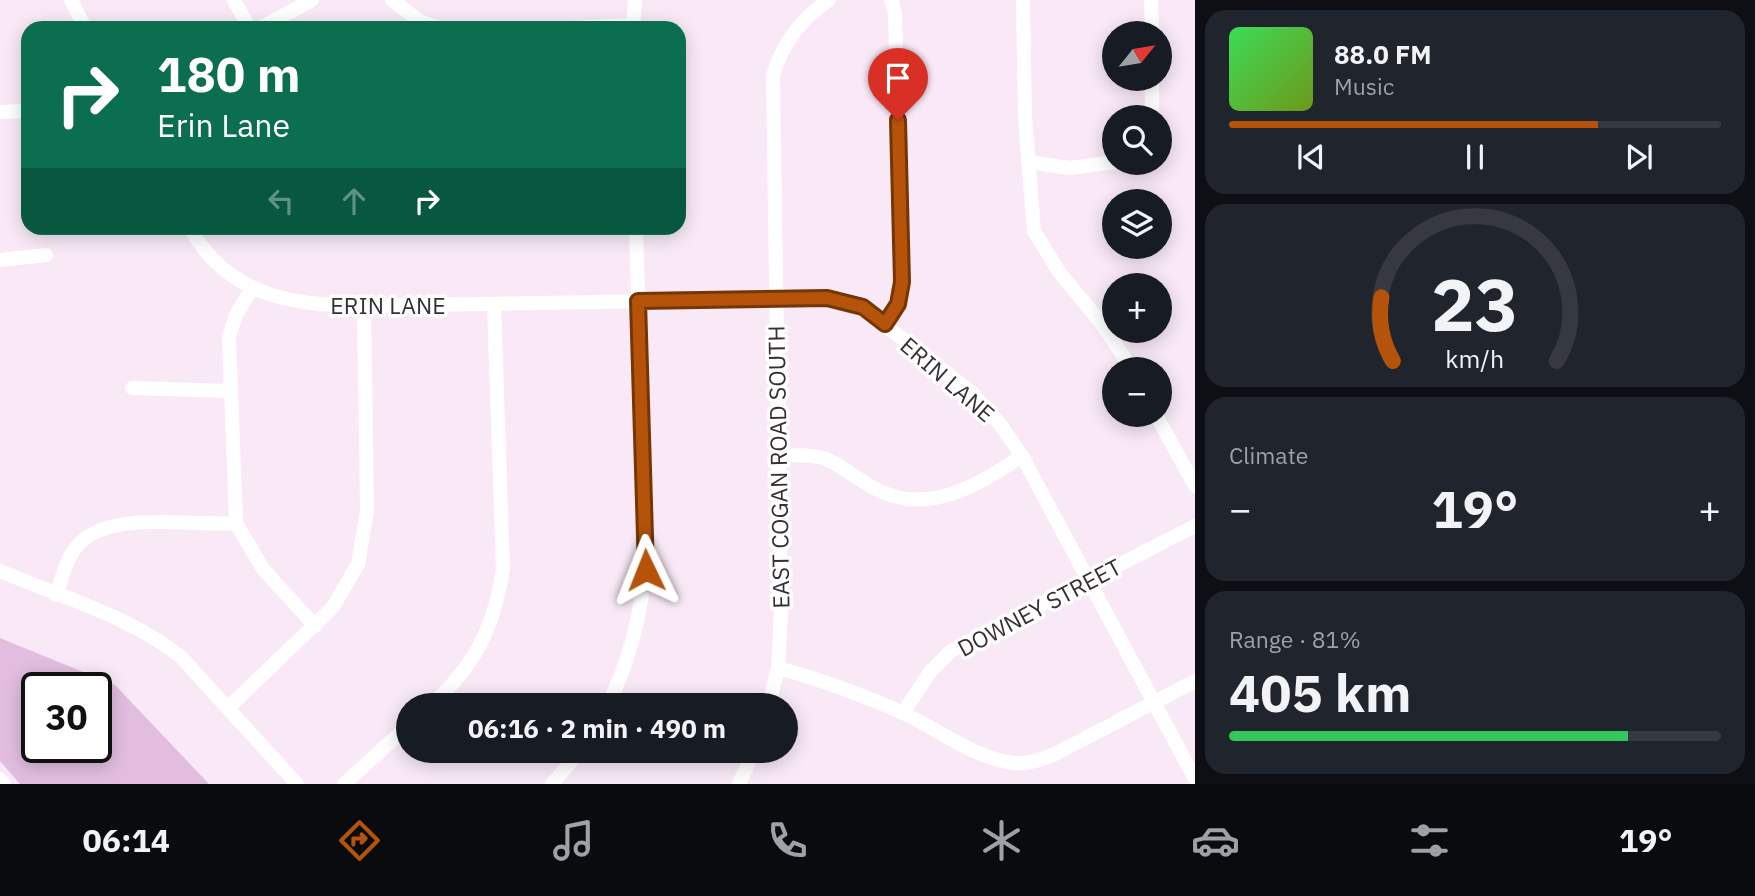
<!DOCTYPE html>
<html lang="en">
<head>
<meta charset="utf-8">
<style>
	body { margin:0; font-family:"IBM Plex Sans",sans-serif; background:#20242c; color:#f1f3f6; height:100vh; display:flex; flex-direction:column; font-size:26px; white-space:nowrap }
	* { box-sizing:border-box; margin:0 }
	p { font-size:23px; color:#9ea1a6 }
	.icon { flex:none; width:38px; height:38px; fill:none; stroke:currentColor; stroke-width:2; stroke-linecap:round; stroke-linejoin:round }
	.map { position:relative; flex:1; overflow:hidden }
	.sheet { display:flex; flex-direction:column; gap:10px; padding:10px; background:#0d0f14; width:560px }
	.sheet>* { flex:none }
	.guide { position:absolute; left:21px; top:21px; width:665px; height:214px; border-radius:21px; box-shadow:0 4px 18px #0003; background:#0b6e4f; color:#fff; overflow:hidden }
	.needle { width:46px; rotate:60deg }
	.fabs { position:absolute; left:1102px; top:21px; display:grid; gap:14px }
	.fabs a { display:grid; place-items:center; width:70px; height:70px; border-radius:50%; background:#171b24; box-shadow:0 4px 18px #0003; font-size:35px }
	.speed { position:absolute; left:21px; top:672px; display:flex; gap:14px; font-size:35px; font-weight:700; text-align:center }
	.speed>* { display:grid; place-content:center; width:91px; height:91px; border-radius:50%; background:#171b24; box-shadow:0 4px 18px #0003; line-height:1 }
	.speed .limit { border:4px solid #111; border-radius:10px; background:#fff; color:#111 }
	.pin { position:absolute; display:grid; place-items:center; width:60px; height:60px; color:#fff; margin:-72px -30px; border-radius:50% 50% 50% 0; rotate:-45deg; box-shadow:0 0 7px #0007 }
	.pin .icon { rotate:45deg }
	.me { position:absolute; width:77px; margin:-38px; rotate:358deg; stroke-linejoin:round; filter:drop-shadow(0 0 5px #0008) }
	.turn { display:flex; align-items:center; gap:24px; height:147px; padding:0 21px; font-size:32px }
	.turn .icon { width:91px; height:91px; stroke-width:2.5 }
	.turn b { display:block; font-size:49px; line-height:60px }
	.lanes { display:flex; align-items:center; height:66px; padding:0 21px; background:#0003; justify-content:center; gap:35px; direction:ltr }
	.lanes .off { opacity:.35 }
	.big { font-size:52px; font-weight:700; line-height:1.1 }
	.sheet .widget { flex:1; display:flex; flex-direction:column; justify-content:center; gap:10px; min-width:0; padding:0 24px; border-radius:21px; background:#20242c }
	.sheet .dial { align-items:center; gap:0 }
	.dial svg { height:182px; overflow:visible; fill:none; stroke:#363941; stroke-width:7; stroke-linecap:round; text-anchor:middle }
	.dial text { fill:#f1f3f6; stroke:none }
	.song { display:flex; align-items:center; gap:21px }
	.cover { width:84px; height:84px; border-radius:10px; background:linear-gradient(135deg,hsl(130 70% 55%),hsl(80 70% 35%)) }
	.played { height:7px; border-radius:4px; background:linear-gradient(90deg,#b45309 75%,#363941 75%) }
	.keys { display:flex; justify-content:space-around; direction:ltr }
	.heat { display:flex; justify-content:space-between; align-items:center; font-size:38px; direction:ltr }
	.charge { height:10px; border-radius:5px; background:linear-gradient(90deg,#34c759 81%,#363941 0) }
	.trip { position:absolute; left:396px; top:693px; width:402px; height:70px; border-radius:35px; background:#171b24; box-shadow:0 4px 18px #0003; font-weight:700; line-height:70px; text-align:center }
	.menu { display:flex; height:112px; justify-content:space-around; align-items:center; background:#090b0e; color:#9ea1a6 }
	.menu .icon { width:49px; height:49px }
	.menu .on { color:#b45309 }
	.menu b { font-size:32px; color:#f1f3f6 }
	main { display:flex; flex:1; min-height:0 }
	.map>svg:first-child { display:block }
</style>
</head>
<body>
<main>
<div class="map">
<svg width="1195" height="784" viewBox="0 0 1195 784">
	<rect width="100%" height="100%" fill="#f9e9f7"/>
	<path fill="#e2bddf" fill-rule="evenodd" d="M0,638L115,685L209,784H20L0,761ZM37,688H96V747H37Z"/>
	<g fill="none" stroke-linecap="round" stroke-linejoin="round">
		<g stroke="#fff" stroke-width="14">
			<path d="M71,0L85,28"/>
			<path d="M234,0L249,28"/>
			<path d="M392,0L421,22L440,28"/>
			<path d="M1023,0L1025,118L1034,231L1059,272L1102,324L1132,369"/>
			<path d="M1151,0L1152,33"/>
			<path d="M260,28L312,0"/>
			<path d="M568,28L633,25"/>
			<path d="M633,28L635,0"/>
			<path d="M1152,79V117"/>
			<path d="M0,112L28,111"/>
			<path d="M1028,162L1070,168L1115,162"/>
			<path d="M190,228C228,296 293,306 364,306L827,298L863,308L971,392L1000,424L1022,456L1195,779"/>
			<path d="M0,260L46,255"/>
			<path d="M252,288L237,313L229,336L236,523L263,569L315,626"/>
			<path d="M885,324L898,304L902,282L895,13L891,0"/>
			<path d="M132,388L230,391"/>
			<path d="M1156,415L1195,486"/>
			<path d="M778,456C834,452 829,462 872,487C925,518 977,486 1022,456"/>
			<path d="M0,571C61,597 127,615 180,656L297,784"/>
			<path d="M56,595C62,579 66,558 78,545C110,509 192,527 236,523"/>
			<path d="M778,668C821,680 864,695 905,714C939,730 975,758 1013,763C1029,764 1041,760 1055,754L1195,681"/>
			<path d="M431,705C475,666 494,627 503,569L494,304"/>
			<path d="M607,705C630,664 639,616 646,570L636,228"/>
			<path d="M769,705L778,668L781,611L773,76C782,43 801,19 829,0"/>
			<path d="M228,708L333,607L358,564L367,511L364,306"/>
			<path d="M903,713L930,672L951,651L1195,526"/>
			<path d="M0,779L4,784"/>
			<path d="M344,784L408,726"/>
			<path d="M552,784L580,751"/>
			<path d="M739,784L754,751"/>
		</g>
	</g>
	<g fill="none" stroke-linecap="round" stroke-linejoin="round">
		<g stroke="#753606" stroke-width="18">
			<path id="route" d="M646,570L638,301L827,298L863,307L885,324L898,304L902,282L898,120"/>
		</g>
		<use href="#route" stroke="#b45309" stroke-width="12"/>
	</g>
	<g text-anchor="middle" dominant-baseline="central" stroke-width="7" stroke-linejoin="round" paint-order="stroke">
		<g font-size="23" fill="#363035" stroke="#fff">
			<text x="388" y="305">ERIN LANE</text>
			<text transform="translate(948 379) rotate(41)">ERIN LANE</text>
			<text transform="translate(778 467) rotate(-91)">EAST COGAN ROAD SOUTH</text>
			<text transform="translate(1039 607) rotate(-28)">DOWNEY STREET</text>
		</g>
	</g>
</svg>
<div class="fabs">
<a><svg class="needle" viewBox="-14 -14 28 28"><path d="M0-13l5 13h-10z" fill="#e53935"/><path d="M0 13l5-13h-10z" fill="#9ea1a6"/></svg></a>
<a><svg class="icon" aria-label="search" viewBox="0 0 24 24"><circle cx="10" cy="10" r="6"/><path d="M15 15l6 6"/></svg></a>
<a><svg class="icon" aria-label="layers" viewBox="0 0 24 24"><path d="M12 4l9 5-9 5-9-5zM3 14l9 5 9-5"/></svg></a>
<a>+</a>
<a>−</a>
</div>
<div class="speed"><div class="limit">30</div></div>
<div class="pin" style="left:898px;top:120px;background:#d93025"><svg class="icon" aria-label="arrive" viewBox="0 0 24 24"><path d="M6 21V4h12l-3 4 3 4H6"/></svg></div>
<svg class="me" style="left:646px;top:570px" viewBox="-20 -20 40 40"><path d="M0-17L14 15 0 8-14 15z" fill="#b45309" stroke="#fff" stroke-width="4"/></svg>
<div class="trip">06:16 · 2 min · 490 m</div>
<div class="guide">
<div class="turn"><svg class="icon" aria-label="right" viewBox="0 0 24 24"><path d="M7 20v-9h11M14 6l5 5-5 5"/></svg><div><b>180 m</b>Erin Lane</div></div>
<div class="lanes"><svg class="icon off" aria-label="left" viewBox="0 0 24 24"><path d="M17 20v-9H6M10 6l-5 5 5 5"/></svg><svg class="icon off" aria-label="ahead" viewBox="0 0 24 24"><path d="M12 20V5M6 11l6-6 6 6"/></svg><svg class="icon" aria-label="right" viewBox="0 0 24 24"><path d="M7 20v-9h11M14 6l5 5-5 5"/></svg></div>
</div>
</div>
<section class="sheet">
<div class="widget">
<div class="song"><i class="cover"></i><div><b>88.0 FM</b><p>Music</p></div></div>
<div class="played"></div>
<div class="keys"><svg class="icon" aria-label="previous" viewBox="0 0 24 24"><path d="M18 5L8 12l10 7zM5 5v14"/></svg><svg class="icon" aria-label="pause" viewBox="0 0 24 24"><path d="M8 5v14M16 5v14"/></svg><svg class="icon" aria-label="next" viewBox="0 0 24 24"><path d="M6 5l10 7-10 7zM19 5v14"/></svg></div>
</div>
<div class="widget dial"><svg viewBox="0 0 100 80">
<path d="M14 69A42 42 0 1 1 86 69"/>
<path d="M14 69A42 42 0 0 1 9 41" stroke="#b45309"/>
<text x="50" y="56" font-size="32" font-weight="700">23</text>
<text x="50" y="72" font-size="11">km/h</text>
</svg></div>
<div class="widget"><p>Climate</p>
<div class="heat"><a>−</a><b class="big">19°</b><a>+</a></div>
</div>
<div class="widget"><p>Range · 81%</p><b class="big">405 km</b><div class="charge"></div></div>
</section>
</main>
<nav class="menu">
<b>06:14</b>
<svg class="icon on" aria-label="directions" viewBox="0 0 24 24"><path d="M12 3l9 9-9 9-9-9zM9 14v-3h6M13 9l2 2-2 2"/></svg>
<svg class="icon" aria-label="music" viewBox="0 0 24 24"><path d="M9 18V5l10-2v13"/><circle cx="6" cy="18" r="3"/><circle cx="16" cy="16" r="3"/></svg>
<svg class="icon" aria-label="phone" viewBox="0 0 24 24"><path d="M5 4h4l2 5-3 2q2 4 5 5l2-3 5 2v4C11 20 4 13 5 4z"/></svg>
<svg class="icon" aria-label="climate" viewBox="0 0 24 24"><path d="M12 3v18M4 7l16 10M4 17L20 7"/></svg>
<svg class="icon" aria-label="car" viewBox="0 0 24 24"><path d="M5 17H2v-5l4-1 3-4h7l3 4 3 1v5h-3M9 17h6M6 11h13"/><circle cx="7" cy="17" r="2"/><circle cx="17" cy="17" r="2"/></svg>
<svg class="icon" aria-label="filters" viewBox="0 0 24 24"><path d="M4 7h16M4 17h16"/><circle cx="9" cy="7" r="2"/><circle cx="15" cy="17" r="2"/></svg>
<b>19°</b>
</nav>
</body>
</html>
